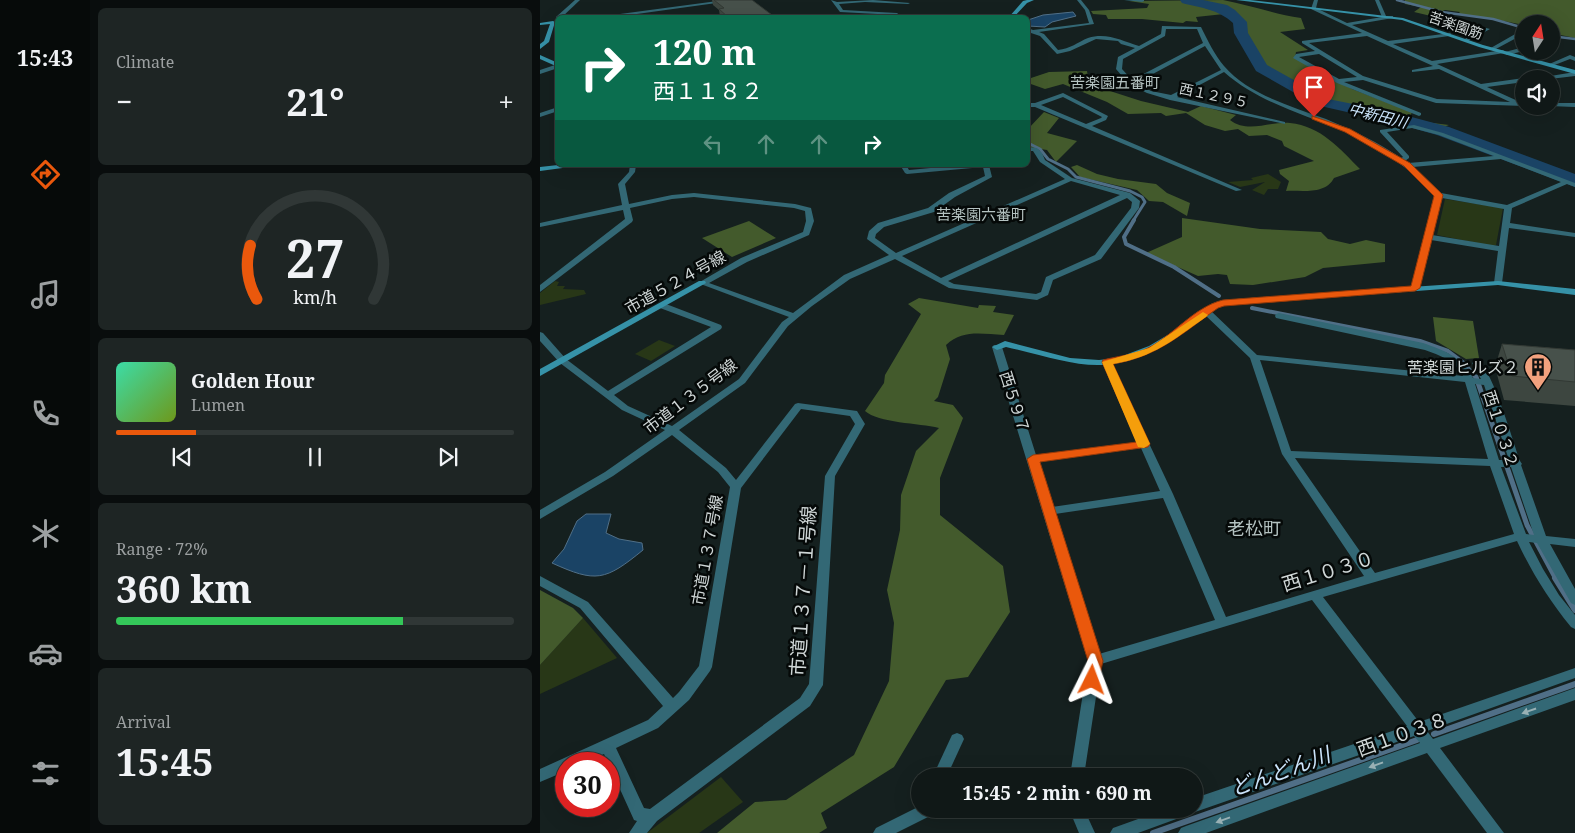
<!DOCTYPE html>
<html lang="en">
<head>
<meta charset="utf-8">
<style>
	body { margin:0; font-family:"Noto Serif","Noto Sans JP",serif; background:#1e2524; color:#f1f3f6; height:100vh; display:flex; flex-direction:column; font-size:19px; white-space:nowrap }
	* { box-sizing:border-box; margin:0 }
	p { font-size:16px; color:#9ca0a1 }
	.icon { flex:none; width:28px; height:28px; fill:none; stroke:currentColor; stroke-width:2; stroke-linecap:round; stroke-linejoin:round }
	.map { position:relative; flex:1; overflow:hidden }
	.panel { display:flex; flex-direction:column; gap:8px; padding:8px; background:#090d0d; width:450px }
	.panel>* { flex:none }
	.guide { position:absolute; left:15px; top:15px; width:475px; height:152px; border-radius:8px; box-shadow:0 5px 20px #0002,0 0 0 1px #303736; background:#0b6e4f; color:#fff; overflow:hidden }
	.needle { width:32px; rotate:12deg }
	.controls { position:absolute; left:975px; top:15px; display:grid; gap:10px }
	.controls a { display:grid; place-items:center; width:45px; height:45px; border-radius:50%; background:#101817; box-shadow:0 5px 20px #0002,0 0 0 1px #303736; font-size:25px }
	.speed { position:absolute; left:15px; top:752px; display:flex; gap:10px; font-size:25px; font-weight:700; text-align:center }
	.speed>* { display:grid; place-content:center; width:65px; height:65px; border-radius:50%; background:#101817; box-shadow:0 5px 20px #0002,0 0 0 1px #303736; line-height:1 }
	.speed .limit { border:8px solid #d22; background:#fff; color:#111 }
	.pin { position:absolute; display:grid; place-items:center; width:42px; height:42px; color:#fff; margin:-51px -21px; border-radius:50% 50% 50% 0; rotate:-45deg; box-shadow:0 0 5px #0007 }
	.pin .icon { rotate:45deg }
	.me { position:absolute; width:55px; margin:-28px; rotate:3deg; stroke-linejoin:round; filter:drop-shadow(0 0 4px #0008) }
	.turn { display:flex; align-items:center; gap:18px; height:105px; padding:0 15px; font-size:22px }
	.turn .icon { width:65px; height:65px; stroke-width:2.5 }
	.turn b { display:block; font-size:35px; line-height:42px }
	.lanes { display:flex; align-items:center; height:48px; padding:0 15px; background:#0003; justify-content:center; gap:25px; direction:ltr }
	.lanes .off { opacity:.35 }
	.big { font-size:38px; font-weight:700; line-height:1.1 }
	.panel .widget { flex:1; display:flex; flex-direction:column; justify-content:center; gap:8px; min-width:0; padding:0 18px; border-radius:8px; background:#1e2524 }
	.panel .dial { align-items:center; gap:0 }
	.dial svg { height:130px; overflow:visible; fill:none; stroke:#303736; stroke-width:7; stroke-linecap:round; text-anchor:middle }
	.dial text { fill:#f1f3f6; stroke:none }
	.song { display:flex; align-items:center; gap:15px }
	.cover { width:60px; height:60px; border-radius:8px; background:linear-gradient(135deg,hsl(160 70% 55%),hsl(80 70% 35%)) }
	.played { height:5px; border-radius:2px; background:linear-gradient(90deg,#ea580c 20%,#303736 20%) }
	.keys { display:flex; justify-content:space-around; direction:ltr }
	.heat { display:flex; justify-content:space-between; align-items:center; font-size:28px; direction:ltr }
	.charge { height:8px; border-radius:4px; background:linear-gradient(90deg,#34c759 72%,#303736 0) }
	.trip { position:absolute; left:371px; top:768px; width:292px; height:50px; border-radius:25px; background:#101817; box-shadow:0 5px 20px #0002,0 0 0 1px #303736; font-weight:700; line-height:50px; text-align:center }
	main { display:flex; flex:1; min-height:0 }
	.menu { display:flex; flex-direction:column; width:90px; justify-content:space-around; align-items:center; background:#060a09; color:#9ca0a1 }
	.menu .icon { width:35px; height:35px }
	.menu .selected { color:#ea580c }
	.menu b { font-size:22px; color:#f1f3f6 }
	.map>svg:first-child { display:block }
</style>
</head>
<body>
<main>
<nav class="menu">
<b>15:43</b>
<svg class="icon selected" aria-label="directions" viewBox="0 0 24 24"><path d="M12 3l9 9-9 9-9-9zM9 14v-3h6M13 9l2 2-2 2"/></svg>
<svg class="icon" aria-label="music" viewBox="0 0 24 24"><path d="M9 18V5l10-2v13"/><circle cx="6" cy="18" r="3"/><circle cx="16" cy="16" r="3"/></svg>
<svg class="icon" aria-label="phone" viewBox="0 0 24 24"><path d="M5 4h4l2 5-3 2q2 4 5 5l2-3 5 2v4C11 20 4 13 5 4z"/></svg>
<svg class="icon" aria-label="climate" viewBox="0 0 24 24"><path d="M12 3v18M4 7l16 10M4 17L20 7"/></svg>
<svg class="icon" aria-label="car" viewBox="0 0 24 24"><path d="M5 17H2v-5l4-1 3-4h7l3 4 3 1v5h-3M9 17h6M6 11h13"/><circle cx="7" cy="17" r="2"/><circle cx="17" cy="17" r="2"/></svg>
<svg class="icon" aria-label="filters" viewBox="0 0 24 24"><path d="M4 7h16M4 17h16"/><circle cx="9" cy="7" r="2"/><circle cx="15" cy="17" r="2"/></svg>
</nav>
<section class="panel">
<div class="widget"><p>Climate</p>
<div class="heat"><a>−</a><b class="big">21°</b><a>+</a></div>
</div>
<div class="widget dial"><svg viewBox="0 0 100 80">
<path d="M14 69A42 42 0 1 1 86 69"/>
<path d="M14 69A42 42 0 0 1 10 36" stroke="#ea580c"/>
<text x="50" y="56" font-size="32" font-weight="700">27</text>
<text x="50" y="72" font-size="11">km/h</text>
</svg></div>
<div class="widget">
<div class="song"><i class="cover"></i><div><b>Golden Hour</b><p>Lumen</p></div></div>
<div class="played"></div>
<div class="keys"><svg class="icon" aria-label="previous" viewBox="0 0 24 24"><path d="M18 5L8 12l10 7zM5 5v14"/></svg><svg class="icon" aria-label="pause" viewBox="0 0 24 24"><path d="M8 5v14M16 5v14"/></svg><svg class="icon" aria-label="next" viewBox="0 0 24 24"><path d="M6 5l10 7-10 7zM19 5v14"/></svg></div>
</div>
<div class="widget"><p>Range · 72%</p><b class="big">360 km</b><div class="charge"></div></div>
<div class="widget"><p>Arrival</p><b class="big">15:45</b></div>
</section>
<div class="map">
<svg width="1035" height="833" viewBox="0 0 1035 833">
	<rect width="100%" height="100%" fill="#15201f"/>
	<g fill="#283717">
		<path d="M728,174L741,182L738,189H728L724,195L712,190L725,182L700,187L688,182L713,180L711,178Z"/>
		<path d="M905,199L963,208L956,245L952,246L897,235Z"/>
		<path d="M15,281L19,282L17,286H25L23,289L44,290L46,294L0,305V293Z"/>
		<path d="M119,340L135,346L111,361L95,354Z"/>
		<path d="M43,618L77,658L0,694V665Z"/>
		<path d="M181,777L203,802L159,833H107Z"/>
	</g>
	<g fill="#435a2c">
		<path d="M683,0C710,5 734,14 761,18L765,29L740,32L768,50L756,52L755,58L812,89L872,112L870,117L877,121L909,125L898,129L837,111L797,105L740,77L725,66L713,49L697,36L694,29L703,21L687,10H680L684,14L656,17L658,22L646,21L643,23L602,19H568L566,15L553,14L551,11L607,8L609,4L589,1Z"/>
		<path d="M865,0H1035V38L1011,33V24L984,25L948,18L918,14L920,12L905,10L891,16L874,12L881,7L865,4Z"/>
		<path d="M547,71L548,77L570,91L601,101L648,112L661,106L696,115L690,120C708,134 730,121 750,123C781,126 800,149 820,169L794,178C785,195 763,190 746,191L749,181L740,174L739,170L774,161L744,146L742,141L727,135L709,136L698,129L685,131L665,125L646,113L626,116L621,113L588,114L567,102L523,84L505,89L488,83V79L509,72Z"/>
		<path d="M504,112L519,118L507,133L537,141L516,162L507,150L488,147V129Z"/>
		<path d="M537,165L557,174L578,179L616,184L627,193L650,203L647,216L623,202L609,201L597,190L540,177L531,167Z"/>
		<path d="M642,218L720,229L781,232L788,239L810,244L826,240L845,244V262L783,268L765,277L713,285L690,284L687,275L678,274L658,276L606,253L642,237Z"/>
		<path d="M209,221L236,238L192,257L162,238Z"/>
		<path d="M379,298L438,308L439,305L456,306L453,312L474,315L464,335C442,334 423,329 406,345L410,359L398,397L394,401L413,405L423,418L400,478V515L463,566L470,612L428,677L406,680L354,767L281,813L287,828L279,833H177L215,802L246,800L314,755L349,681L354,623L347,590L360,530L361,495L376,451L399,428C379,423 338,423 325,411L344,383L345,375L381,314L368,304Z"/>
		<path d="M893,317L933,321L939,358L926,359L896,341Z"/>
		<path d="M0,590L33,608L43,618L0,665Z"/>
	</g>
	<g fill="#1a4365" stroke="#506f87">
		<path d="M533,12L536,16L512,22L505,27L488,26V20L503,15Z"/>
		<path d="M46,514H71L66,533L79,539L102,543L103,550C65,581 56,583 12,563L24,549L37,521Z"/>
	</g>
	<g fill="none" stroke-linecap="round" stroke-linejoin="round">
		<g stroke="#506f87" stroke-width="2.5">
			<path d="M857,0L902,12L953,19L984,28"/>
			<path d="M1011,36L1035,39"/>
		</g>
		<path stroke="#506f87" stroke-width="3" d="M488,143L500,149L508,159L528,169L536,177L590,191L602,197L605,202L593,221"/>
		<g stroke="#506f87" stroke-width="4">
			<path d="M594,220L584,237L586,244L634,267L679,296"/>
			<path d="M712,308L880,341L908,351L924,363L937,379"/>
		</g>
		<path stroke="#506f87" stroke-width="5" d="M936,377L987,525L1016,579"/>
		<g stroke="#506f87" stroke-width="6">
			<path d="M1015,578L1035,610"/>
			<path d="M894,734L1035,684"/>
			<path d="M613,833L877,740"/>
		</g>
		<path fill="#1a4365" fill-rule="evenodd" d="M640,0H663L687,5L695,10L707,22L708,33L727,65L788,99L853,112L909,127L1035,174V187L897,135L851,122L776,105L716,71L694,33L693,23C678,9 661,8 642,3Z"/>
		<g fill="#336875" fill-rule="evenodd">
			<path d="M35,0H40L21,18L16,19V17Z"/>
			<path d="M185,0H198L68,18H50Z"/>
			<path d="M291,0L297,2L333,0L370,3L368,4L325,2L299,4L303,10L357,13L363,18H358L356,15L300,12Z"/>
			<path d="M537,0H541L549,10L554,24L499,32L504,34L518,50C530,49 538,42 548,38C567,32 582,41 599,46L621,34L622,26L661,27C668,41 674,54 684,66C709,95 751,106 786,119C812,130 838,142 861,158L863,157L840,132V130L874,125L903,133L1035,183V187L1027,184L972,208L970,223L1035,233V237L969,228L962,283L958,285L954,283L958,251L891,240L879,288L875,291L872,290L871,288L895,195C870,168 839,147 805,132C763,113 719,103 684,72L637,97L745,122V124L630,100L607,93L589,84L576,69L578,57L595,48L581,44L578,41L556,39L530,51L517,54L500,36L488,32V28L493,30L549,23L545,10ZM626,29H657L663,43L592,80L582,69L583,59L625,36ZM665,46L681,70L631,95L611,91L596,83ZM872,128L899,135L954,156L868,163L865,161L869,158V156L847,132ZM961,159L1021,182L967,205L901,193L873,167ZM902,198L964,209L959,246L892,235Z"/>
			<path d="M584,0H604V1L602,2Z"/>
			<path d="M774,0H778L776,8L807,23L842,17L835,0H839L846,16H853V18L812,25L848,41L911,33L909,36L853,44L892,61L963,50L965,52L984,47V51L967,55L964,53L897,64L941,84L984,78L986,79H984V82L947,87L980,102H984V106L896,103L823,80L804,82L881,113V115L879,116L797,83L753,58L756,54L775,51L762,43V41L822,33L771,9ZM827,36L893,66L872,70V72L899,69L970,102L897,99L823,76L769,43ZM779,54L817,77L799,79L759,57Z"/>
			<path d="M946,28L950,29L928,41L923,40Z"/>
			<path d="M977,33H984V36H980L954,50L949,49Z"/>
			<path d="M1030,55L1035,57V61L1030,59L1012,66L1007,65Z"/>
			<path d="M18,64V68L0,74V70Z"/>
			<path d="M1035,72V76L1010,79H992Z"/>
			<path d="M523,93L568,116L566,120L552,126L702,190L696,191L495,107H488V103H495ZM523,97L562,117L561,118L546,124L501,105Z"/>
			<path d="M1011,103H1035V107L1009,106H1011Z"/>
			<path d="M18,107V111L0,117V113Z"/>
			<path d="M488,147L497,148L502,153L505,160L532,178L590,193L600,201L599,208L561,259L513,280L508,295L497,300L409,288L355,259L310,279L272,306L248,326L205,383L139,430L186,468L196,480L255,404L258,403L317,411L325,424L295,476L283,685L270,706L117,821L107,833H89L97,821L94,820L64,754L42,764H26V771L0,782V769L108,720L123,706L40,608L0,586V576L48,602L133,698L139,692L159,666L190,487L178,472L132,435L73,476L0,519V510L65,472L125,430L82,410L20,363L0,341V332L3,333L26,359L68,391L171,327L120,308L119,306L120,304H126L181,325L182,327L181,329L74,395L88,406L132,426L199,379L242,322L249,317L158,283L201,258L263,232L266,221L265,211L254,208L154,197L132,199L90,208L93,220L92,222L0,292V285L85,219L83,210L0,227V223L82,205L78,184L89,172L90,165H96L95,172L85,184L89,204L132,195L154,193L255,204L271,208L274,221L269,235L207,262L169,283L253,313L304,275L349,255L327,239L329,231L338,223L388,208L409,193L445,176L443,167L367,174L365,173L360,165H366L369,170L423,165H449L452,177L415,197L394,212L344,227L336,234L335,238L356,253L525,179L500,162L493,151H488ZM531,181L580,195L401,278L362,256ZM587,198L592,202L591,208L555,255L506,277L501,292L496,294L414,284L408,281ZM261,409L310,416L315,424L285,476L269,684L260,698L110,809L104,808L76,748L118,728L149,700L170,671L172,667L201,488Z"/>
			<path d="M219,165H227L224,167Z"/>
			<path d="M667,309L670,310L717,355L923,376C916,361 899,355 885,350L736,318L735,316L736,314L739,313L883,343C903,350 923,357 933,378L941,379L932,363L937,360C951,365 974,444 980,461L982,464L981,465L1006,536L1035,539V547L1010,544L1035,589V605L1031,603L997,543L989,542L1003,569L1019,595L1035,615V629L1031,627C1009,600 992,573 977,541L783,597L879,722L1035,668V678L887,731L893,739L1035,688V700L900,748L964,833H947L887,753L666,833H638L641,828L646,826L880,743L874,736L655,812L652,811L650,814L598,833H570L573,828L626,809H655V798L867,726L772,600L561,664L544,776H530L548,661L452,347L454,345H460L462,347L496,455L598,442L562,363L567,360L570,361L633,494L686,617L824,576L742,454L710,358L664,314L663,312L664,310ZM720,360L925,382L948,459L751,451ZM935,384L944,385L969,460H959ZM601,448L620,491L512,507L498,462ZM755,458L950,466L974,534L835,573ZM961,467H971L994,535L986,534ZM623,498L675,620L559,654L515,514Z"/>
			<path d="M417,733L422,735L424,739L407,776H393L412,735Z"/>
			<path d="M380,804V809H392L388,817L356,833H333L336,828L378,807Z"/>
			<path d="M529,809H544L555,833H539Z"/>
		</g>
		<g fill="#3692a8" fill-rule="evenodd">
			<path d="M487,0H494L487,3L473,18H468L483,1Z"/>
			<path d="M696,0H710L863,18L943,45L1035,70V74L939,47L862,20Z"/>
			<path d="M13,21L15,22L9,42L0,49V44L4,41L10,24L0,25V23Z"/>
			<path d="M0,55L18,63V67L0,59Z"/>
			<path d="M18,165H33L30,167L0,171V167Z"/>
			<path d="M159,281H165L166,283L0,376V369Z"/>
			<path d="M958,281L1035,289V295L958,285L684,305C667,311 647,332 630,342C565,381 533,362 466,347L457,350L452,347L465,341L530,358L559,360L577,358L609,346L641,327L671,304L683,300Z"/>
		</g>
	</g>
	<g fill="#3d4640">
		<path d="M172,0H212L236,18H181L180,17L179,10L173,5Z"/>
		<path d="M962,344L1035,350V406L964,400L955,367Z"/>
	</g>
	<g fill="#47514b" stroke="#323934">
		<path d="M174,0H212L236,18H189L179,9L184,8Z"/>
		<path d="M962,344L1035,350V382L972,376Z"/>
	</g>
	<defs><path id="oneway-solid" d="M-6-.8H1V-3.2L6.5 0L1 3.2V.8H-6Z" transform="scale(1.25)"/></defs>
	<g fill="#98b0b4">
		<use href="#oneway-solid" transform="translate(989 711) rotate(161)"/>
		<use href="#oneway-solid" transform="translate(836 765) rotate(160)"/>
		<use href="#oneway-solid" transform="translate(683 820) rotate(160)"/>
	</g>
	<path fill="#ea580c" stroke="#983908" d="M772,116L810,129L870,163L903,195L880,288L875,291L684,306L678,308C641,334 619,356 573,364L610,444L608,447L500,462L563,661L558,684L552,686L547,684L545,680L548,661L487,459L493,455L597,442L562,362L563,360C578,356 594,355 608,348C634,335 654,307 683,300L871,286L894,196L864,166L805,132L772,119Z"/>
	<path fill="#f59e0b" d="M663,312L668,315L666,317C633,340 614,357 573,364L610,444L604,448L598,447L562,362L609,348Z"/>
	<defs>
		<g id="building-pin" transform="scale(1.4375)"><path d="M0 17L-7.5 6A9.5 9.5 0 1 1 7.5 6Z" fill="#f2a17e" stroke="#050908"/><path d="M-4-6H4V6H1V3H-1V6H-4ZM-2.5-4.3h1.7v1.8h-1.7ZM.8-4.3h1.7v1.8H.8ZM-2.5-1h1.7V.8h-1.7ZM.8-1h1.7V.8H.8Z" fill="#111"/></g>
	</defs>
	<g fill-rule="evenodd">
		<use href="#building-pin" x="998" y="367"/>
	</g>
	<g text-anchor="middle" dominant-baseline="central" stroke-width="5" stroke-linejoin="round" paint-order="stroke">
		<g font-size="14" fill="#cfd6d6" stroke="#050908">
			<text transform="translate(916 25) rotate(19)">苦楽園筋</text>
			<text transform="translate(674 95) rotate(12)">西１２９５</text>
		</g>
		<g font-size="15" fill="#b4c2c1" stroke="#050908">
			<text x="575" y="82">苦楽園五番町</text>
			<text x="441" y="214">苦楽園六番町</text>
		</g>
		<g font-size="15" font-style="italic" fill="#cbe4fb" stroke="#050908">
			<text transform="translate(838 115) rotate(14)">中新田川</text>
		</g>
		<g font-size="16" fill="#cfd6d6" stroke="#050908">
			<text transform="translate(135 282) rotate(-29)">市道５２４号線</text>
			<text transform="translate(150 396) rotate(-37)">市道１３５号線</text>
			<text transform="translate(475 402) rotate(72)">西５９７</text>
			<text transform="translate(961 429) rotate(72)">西１０３２</text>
			<text transform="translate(167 550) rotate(-80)">市道１３７号線</text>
		</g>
		<g font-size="16" fill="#cfd6d6" stroke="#050908" text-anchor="end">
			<text x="979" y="367">苦楽園ヒルズ２</text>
		</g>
		<g font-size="18" fill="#b4c2c1" stroke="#050908">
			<text x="714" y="528">老松町</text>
		</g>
		<g font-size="19" fill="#cfd6d6" stroke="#050908">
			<text transform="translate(788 571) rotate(-17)">西１０３０</text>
			<text transform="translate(263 591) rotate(-86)">市道１３７－１号線</text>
			<text transform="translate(862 734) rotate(-20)">西１０３８</text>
		</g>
		<g font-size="21" font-style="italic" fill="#cbe4fb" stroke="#050908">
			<text transform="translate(740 771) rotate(-20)">どんどん川</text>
		</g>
	</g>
</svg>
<div class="controls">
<a><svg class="needle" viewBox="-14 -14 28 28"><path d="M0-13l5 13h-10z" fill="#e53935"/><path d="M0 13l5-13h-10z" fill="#9ca0a1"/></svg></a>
<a><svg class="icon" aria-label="sound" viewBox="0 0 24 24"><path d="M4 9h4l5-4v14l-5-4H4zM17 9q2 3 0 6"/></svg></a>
</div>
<div class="speed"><div class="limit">30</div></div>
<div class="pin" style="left:774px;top:117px;background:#d93025"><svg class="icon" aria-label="arrive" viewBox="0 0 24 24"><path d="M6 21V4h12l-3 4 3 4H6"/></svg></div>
<svg class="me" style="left:552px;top:680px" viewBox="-20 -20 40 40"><path d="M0-17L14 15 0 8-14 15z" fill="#ea580c" stroke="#fff" stroke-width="4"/></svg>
<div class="trip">15:45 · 2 min · 690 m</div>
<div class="guide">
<div class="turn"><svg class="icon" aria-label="right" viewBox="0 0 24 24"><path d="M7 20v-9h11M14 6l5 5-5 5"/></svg><div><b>120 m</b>西１１８２</div></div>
<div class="lanes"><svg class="icon off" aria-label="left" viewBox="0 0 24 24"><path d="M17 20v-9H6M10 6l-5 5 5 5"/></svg><svg class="icon off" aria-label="ahead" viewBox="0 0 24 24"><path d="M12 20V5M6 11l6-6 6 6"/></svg><svg class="icon off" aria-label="ahead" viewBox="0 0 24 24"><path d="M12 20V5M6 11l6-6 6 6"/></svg><svg class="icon" aria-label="right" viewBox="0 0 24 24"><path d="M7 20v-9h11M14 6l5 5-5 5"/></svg></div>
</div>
</div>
</main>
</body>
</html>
